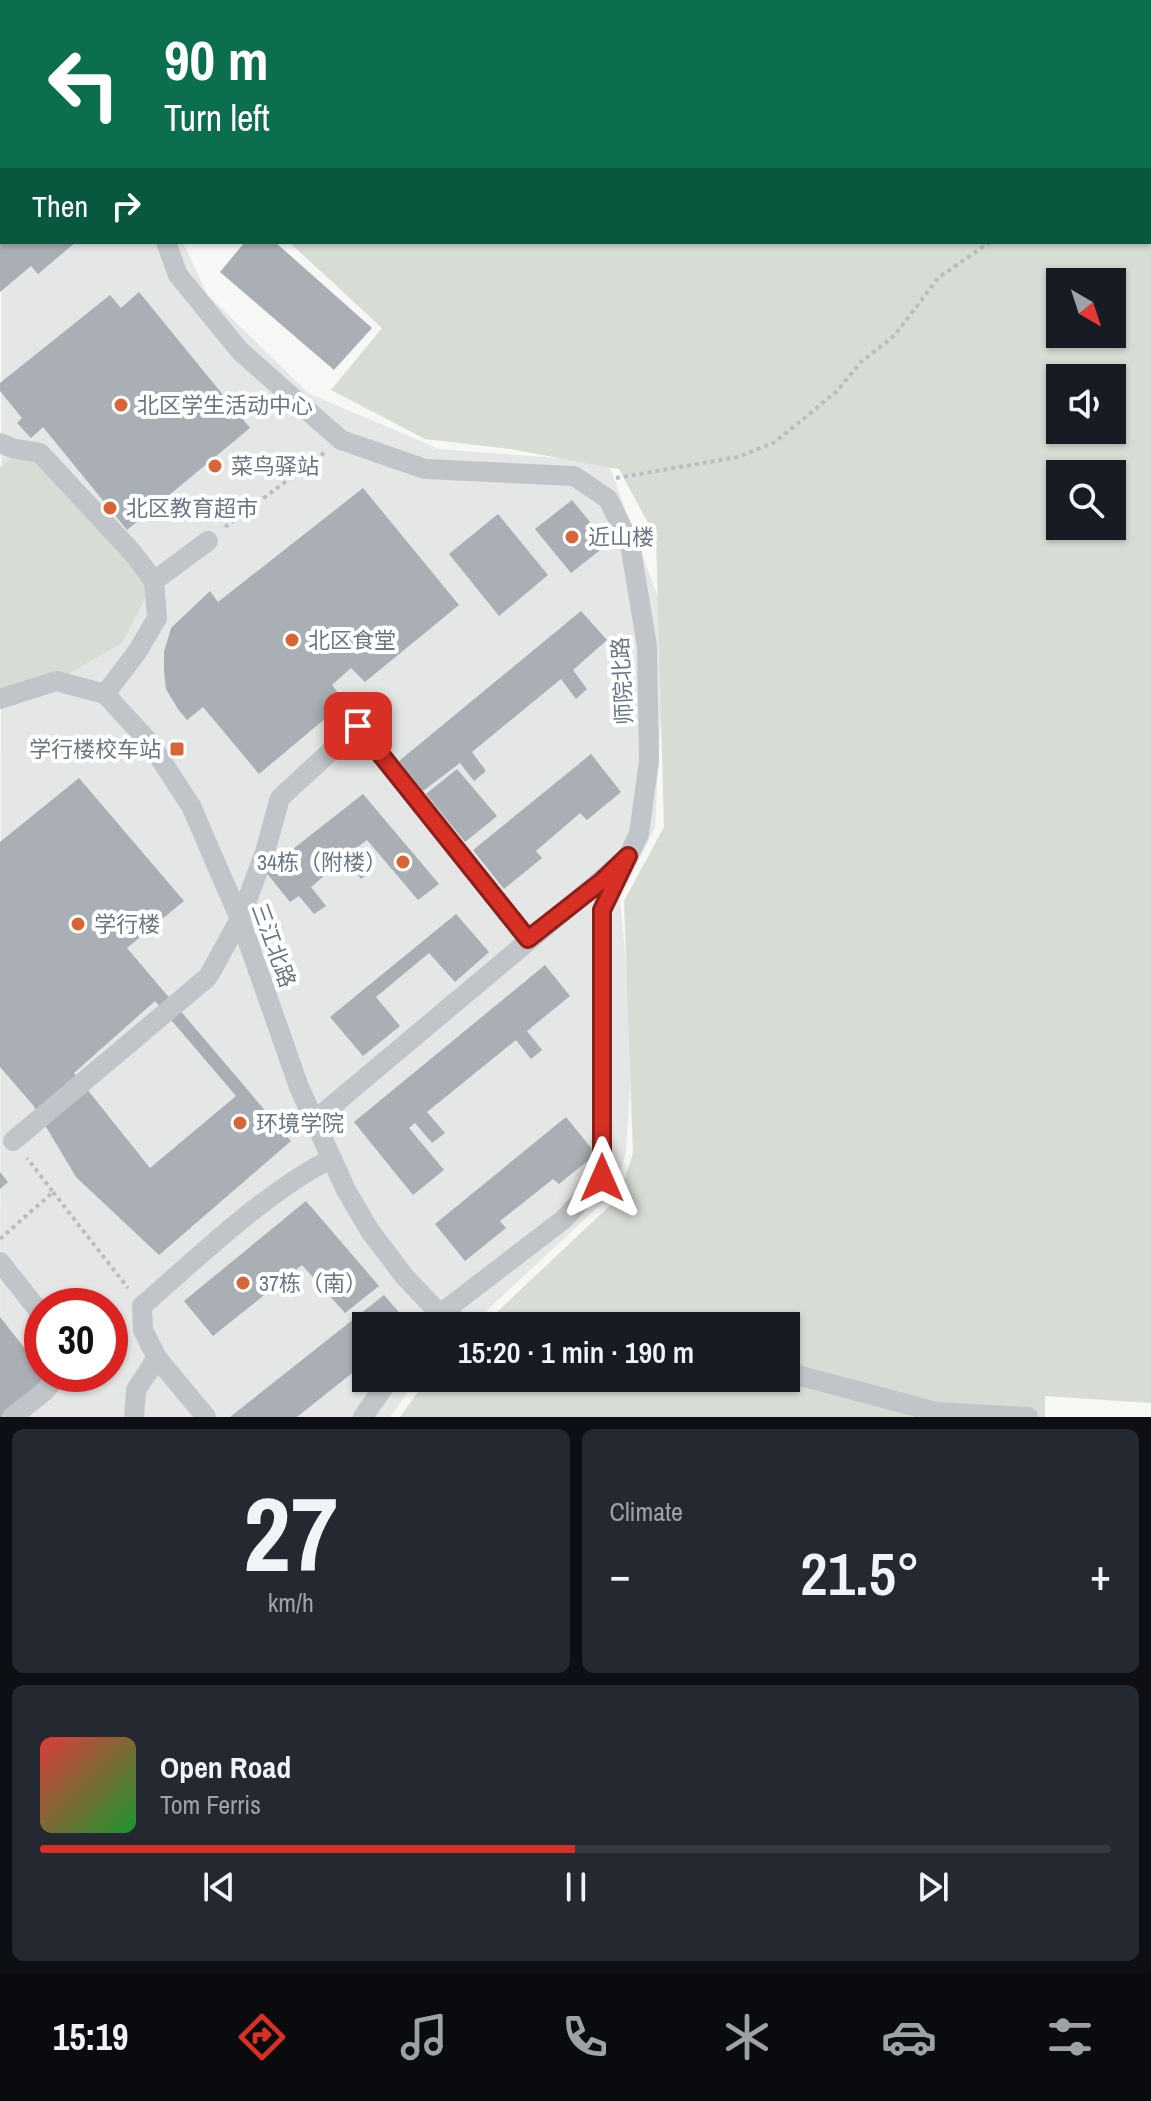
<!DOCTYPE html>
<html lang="en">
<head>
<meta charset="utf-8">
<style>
	body { margin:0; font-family:"Archivo Narrow","Noto Sans SC",sans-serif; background:#242831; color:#f1f3f6; height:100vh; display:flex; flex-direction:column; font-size:30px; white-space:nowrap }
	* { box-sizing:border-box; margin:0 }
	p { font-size:26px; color:#9ea1a6 }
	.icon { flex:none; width:44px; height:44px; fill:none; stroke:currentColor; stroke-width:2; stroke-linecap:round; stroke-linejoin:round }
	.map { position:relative; height:1417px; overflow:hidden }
	.drawer { display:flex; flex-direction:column; gap:12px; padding:12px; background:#0d0f14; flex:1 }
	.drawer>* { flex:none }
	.hud { position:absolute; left:0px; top:0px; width:1152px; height:244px; box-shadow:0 2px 6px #0004; background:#0b6e4f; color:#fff; overflow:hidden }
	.needle { width:52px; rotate:141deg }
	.controls { position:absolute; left:1046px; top:268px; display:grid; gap:16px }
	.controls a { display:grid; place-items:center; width:80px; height:80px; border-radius:0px; background:#171b24; box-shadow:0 2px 6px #0004; font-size:40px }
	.speed { position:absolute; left:24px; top:1288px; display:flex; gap:16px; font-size:40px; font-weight:700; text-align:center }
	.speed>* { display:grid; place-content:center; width:104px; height:104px; border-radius:50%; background:#171b24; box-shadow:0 2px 6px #0004; line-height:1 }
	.speed .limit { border:12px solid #d22; background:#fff; color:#111 }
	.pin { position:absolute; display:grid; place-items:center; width:68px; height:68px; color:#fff; margin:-34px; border-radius:16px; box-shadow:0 4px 12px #0006 }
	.me { position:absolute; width:88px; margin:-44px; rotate:0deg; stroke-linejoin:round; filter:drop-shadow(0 0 6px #0008) }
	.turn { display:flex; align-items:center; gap:28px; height:168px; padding:0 32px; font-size:36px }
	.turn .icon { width:104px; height:104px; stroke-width:2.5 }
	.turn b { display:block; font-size:56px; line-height:68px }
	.then { display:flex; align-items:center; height:76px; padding:0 32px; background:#0003; gap:16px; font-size:30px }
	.big { font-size:60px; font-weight:600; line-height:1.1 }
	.drawer .tile { flex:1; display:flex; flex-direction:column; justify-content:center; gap:12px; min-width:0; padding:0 28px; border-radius:12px; background:#242831 }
	.drawer .dial { align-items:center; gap:0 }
	.dial b { font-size:104px; line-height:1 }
	.song { display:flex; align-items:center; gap:24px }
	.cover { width:96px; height:96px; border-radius:12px; background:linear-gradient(135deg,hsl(0 70% 55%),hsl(130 70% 35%)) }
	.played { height:8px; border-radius:4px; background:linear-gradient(90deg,#d93025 50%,#363941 50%) }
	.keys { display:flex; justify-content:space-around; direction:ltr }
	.heat { display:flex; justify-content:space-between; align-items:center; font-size:44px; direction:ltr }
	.drawer .tiles { flex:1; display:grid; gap:12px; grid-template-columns:1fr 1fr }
	.tile:last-child { grid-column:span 2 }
	.trip { position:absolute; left:352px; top:1312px; width:448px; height:80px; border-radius:0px; background:#171b24; box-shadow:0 2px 6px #0004; font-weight:600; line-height:80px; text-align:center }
	.tabs { display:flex; height:128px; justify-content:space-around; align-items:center; background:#090b0e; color:#9ea1a6 }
	.tabs .icon { width:56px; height:56px }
	.tabs .selected { color:#d93025 }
	.tabs b { font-size:36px; color:#f1f3f6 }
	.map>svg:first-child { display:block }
</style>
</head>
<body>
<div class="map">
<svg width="1151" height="1417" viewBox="0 0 1151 1417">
	<rect width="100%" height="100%" fill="#f7f7f5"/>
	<path fill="#e5e6e6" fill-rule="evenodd" d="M2,47V242H183L207,294L308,393L439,449L608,462L666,619L655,828L620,898L633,1043L626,1152L615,1191L470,1326H366V1378H418L390,1417H0ZM42,1306H110V1374H42Z"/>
	<g fill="#d7dcd4" fill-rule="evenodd">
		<path d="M0,0H1151V1403L1045,1396V1417H400L428,1378H786V1326H482L619,1197L633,1153L624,901L664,827L656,538L619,469L510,449L425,439L331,390L382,328L289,242H1150V2H2L0,18ZM1060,282H1112V334H1060ZM1060,378H1112V430H1060ZM1060,474H1112V526H1060Z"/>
		<path d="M21,450L40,453L154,581L122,643L56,681L0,699V467Z"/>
	</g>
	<g fill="#a9afb5" fill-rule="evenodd">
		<path d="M0,242H76L38,274L31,266L0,292Z"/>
		<path d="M245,242H275L372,328L334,370L220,272Z"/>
		<path d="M139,292L250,428L127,530L43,427L31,438L17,423L22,418L0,391V383L110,295L121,308Z"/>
		<path d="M363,488L459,605L365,682L351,668L332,685L345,702L259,774L203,707L187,720L178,709L166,689L164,670V652L171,628L210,591L218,602Z"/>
		<path d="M572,500L608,544L571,573L535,529Z"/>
		<path d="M498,514L548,575L499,616L449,554Z"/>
		<path d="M581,611L607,640L573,670L587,689L576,699L561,679L472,752L486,771L474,781L460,763L423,791L399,761Z"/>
		<path d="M591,754L621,792L587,820L580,813L536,851L542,858L504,889L473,850Z"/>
		<path d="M457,769L497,816L465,842L426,794Z"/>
		<path d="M79,778L184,901L127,948L291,1141L159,1255L76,1177L33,1105L0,1067V842ZM155,1001L236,1096L150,1168L74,1073Z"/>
		<path d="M363,794L439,884L418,900L367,840L355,849L371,871L361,879L345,858L311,887L326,906L314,914L299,896L290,902L265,871Z"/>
		<path d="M456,914L489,952L455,982L429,953L376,997L400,1026L363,1056L330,1017Z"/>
		<path d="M545,965L570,996L527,1031L542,1050L531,1059L516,1040L427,1112L445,1133L432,1143L415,1123L409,1128L444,1170L413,1195L354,1122Z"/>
		<path d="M566,1117L596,1154L559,1184L553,1179L500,1221L506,1228L465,1261L435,1224Z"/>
		<path d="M0,1172L8,1182L0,1189Z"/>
		<path d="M306,1201L379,1286L345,1313L302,1265L213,1336L184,1301Z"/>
		<path d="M384,1295L411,1326H366V1362L297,1417H230Z"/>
		<path d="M0,1317L42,1370V1374H46L53,1383L12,1417H0Z"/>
	</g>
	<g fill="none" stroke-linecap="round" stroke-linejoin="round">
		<g stroke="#bbbdc0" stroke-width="4" stroke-dasharray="4 4" stroke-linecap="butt">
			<path d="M933,0L935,2"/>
			<path d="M616,478L738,457L775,442L836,392L861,362L895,335L938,278L990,242"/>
			<path d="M225,527L324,453"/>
			<path d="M53,1192L128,1288"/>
			<path d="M0,1239L53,1192L27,1158"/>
		</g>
		<g stroke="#c1c4c8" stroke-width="20">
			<path d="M1123,0L1125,2"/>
			<path d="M1150,30L1151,31"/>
			<path d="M0,56H2"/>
			<path d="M166,242L178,275L240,351L341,440L425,469L574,476L608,499L630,544L647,646L649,761L639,834L602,910V1178L564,1219L440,1314L431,1326"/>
			<path d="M0,443L12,448L40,453L132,552L154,581L157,618L137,652L105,694"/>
			<path d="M154,581L208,541"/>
			<path d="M0,699L56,681L105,694L150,743L191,806L240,919L299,1087L346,1190L370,1231L405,1277L440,1314L471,1326"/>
			<path d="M315,1120L619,865"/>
			<path d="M13,1141L208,977L240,919L265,852L280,798L358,726L528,939"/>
			<path d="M0,1262L42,1315"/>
			<path d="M786,1372L936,1412L1028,1417"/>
			<path d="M12,1417L45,1391L59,1374"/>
			<path d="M134,1417L136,1390L157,1358"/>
			<path d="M206,1417L157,1358L143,1330L142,1306C201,1255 263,1194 332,1158"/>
			<path d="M363,1417L390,1378"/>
		</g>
	</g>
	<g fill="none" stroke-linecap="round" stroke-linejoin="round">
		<g stroke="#8d1f18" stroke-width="20">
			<path id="route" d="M358,726L528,939L602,881L628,856L602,910V1178"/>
		</g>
		<use href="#route" stroke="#d93025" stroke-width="14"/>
	</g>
	<g fill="#d76535" stroke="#fff" stroke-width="3">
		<circle cx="121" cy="405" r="8"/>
		<circle cx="215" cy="466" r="8"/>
		<circle cx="110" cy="508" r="8"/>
		<circle cx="572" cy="537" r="8"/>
		<circle cx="292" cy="640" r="8"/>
		<rect x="169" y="741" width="16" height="16" rx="4"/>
		<circle cx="403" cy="862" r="8"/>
		<circle cx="78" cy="924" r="8"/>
		<circle cx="240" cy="1123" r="8"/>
		<circle cx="243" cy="1283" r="8"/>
	</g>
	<g text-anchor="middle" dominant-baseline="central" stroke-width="8" stroke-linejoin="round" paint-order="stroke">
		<g font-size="22" fill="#697684" stroke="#fff" text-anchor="start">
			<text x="137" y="405">北区学生活动中心</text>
			<text x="231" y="466">菜鸟驿站</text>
			<text x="126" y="508">北区教育超市</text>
			<text x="588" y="537">近山楼</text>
			<text x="308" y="640">北区食堂</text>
			<text x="161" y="749" text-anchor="end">学行楼校车站</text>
			<text x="387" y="862" text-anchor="end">34栋（附楼）</text>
			<text x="94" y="924">学行楼</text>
			<text x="256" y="1123">环境学院</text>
			<text x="259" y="1283">37栋（南）</text>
		</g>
		<g font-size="22" fill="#697684" stroke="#fff">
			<text transform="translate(622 681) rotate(-93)">师院北路</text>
			<text transform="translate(274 945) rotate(70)">三江北路</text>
		</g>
	</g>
</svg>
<div class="controls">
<a><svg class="needle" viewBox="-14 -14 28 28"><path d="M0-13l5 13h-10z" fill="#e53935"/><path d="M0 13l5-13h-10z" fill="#9ea1a6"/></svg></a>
<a><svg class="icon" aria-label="sound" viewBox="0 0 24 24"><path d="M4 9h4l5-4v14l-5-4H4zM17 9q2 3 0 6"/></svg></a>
<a><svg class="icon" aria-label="search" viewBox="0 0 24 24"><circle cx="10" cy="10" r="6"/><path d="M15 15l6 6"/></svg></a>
</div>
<div class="speed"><div class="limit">30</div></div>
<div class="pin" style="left:358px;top:726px;background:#d93025"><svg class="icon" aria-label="arrive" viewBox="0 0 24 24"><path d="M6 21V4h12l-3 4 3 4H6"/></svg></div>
<svg class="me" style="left:602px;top:1178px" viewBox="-20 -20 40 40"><path d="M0-17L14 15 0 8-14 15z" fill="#d93025" stroke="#fff" stroke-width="4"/></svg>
<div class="trip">15:20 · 1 min · 190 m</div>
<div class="hud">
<div class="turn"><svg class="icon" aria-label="left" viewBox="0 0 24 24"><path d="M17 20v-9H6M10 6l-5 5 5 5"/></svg><div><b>90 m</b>Turn left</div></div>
<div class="then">Then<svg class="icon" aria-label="right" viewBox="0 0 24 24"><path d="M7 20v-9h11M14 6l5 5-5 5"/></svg></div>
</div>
</div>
<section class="drawer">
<div class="tiles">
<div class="tile dial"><b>27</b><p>km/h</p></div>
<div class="tile"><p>Climate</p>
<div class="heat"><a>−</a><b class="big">21.5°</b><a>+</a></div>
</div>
<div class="tile">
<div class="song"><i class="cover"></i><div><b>Open Road</b><p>Tom Ferris</p></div></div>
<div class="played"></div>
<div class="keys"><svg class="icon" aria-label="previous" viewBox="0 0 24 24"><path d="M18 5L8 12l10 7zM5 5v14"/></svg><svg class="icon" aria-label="pause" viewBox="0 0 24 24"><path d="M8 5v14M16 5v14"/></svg><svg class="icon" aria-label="next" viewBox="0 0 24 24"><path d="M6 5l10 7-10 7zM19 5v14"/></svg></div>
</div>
</div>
</section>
<nav class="tabs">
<b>15:19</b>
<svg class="icon selected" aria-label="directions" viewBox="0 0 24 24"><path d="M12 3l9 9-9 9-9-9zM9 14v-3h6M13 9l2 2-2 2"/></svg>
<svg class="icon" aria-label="music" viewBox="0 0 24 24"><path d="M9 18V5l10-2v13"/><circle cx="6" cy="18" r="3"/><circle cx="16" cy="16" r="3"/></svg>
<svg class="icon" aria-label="phone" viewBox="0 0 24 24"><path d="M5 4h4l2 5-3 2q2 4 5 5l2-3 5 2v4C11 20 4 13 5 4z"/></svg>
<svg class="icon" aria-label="climate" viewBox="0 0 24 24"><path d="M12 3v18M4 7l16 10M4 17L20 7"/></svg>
<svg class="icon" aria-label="car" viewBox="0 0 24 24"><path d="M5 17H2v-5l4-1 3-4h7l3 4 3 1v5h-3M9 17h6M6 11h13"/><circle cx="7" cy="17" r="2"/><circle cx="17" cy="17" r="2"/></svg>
<svg class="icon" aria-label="filters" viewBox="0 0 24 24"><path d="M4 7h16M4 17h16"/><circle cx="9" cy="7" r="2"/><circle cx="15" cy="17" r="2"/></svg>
</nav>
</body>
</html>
